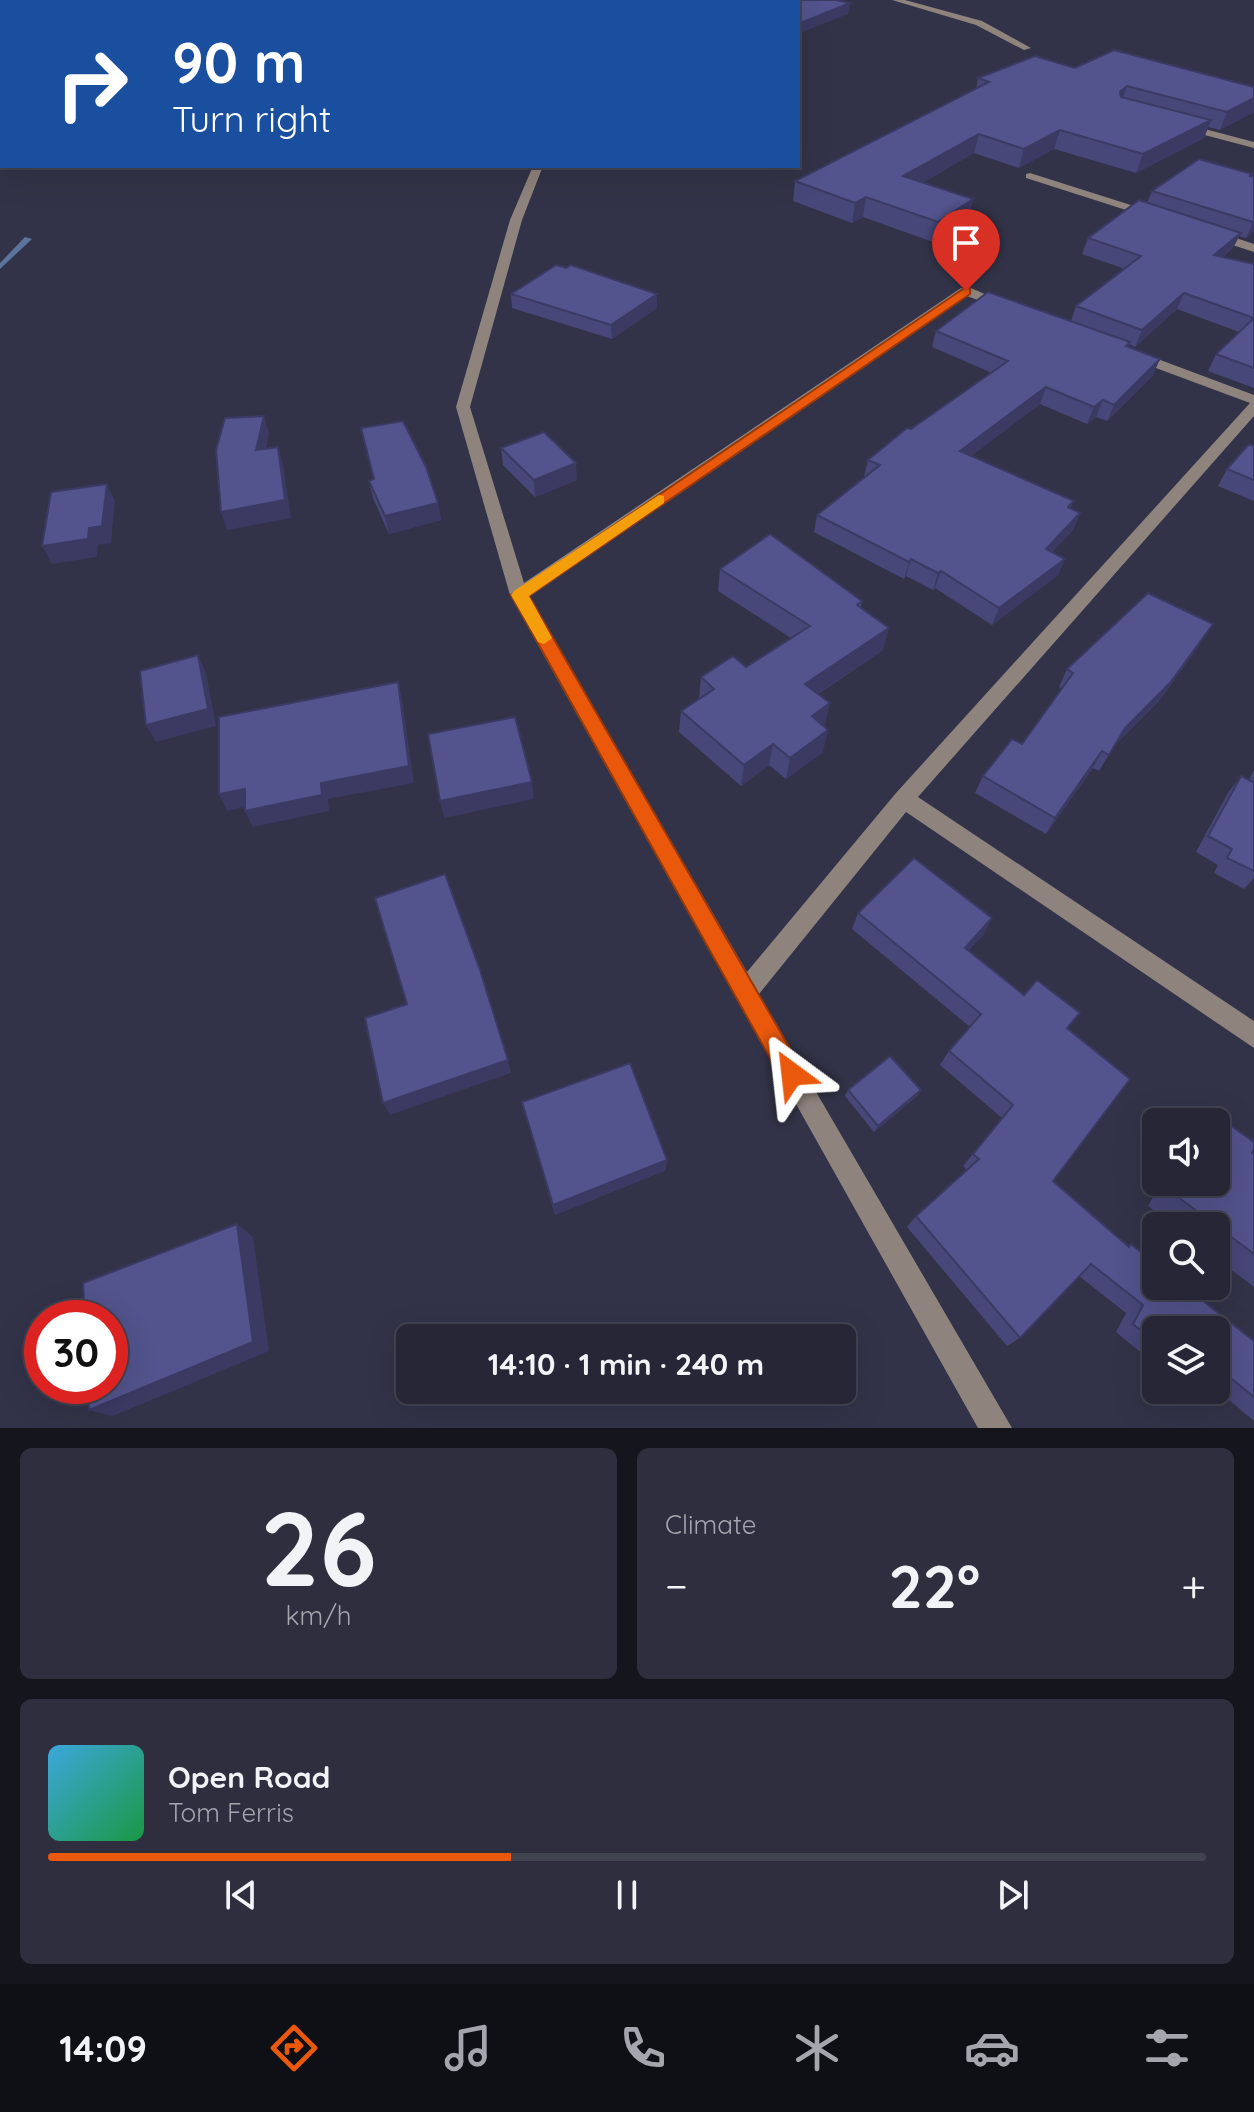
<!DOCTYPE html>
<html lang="en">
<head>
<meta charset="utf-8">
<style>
	body { margin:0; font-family:Quicksand,sans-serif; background:#2e2e3e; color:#f1f3f6; height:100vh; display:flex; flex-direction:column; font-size:30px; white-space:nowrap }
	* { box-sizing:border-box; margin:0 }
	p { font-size:26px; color:#a4a5ad }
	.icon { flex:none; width:44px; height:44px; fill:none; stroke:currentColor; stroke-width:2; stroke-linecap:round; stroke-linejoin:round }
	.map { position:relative; height:1428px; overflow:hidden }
	.sheet { display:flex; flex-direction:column; gap:20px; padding:20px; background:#15151e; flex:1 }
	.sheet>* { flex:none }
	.guide { position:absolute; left:0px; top:0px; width:800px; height:168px; box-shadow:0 8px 32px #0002,0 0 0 2px #424351; background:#1a4fa0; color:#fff; overflow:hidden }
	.buttons { position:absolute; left:1142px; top:1108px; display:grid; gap:16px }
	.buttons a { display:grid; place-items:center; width:88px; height:88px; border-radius:12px; background:#262636; box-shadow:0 8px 32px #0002,0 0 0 2px #424351; font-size:40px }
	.speed { position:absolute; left:24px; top:1300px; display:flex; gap:16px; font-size:40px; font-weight:700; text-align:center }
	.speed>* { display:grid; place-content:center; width:104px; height:104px; border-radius:50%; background:#262636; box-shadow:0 8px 32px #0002,0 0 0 2px #424351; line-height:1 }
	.speed .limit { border:12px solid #d22; background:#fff; color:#111 }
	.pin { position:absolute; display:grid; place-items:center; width:68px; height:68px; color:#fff; margin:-82px -34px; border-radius:50% 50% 50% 0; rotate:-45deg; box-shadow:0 0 8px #0007 }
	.pin .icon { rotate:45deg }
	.me { position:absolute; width:88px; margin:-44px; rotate:330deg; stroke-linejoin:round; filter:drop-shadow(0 0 6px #0008) }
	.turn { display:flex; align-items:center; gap:28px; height:168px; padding:0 40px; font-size:36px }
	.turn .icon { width:104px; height:104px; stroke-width:2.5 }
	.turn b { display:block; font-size:56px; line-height:68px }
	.big { font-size:60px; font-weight:700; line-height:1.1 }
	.sheet .card { flex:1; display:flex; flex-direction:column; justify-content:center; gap:12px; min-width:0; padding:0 28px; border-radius:12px; background:#2e2e3e }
	.sheet .dial { align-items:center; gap:0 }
	.dial b { font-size:104px; line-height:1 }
	.song { display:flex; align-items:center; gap:24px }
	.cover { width:96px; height:96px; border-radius:12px; background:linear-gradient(135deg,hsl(200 70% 55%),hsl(140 70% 35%)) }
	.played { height:8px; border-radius:4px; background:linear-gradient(90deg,#ea580c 40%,#424351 40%) }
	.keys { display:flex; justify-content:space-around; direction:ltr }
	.heat { display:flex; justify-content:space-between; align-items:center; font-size:44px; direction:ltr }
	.sheet .tiles { flex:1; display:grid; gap:20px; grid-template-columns:1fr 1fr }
	.card:last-child { grid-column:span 2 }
	.trip { position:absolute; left:396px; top:1324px; width:460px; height:80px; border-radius:12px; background:#262636; box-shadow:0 8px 32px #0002,0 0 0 2px #424351; font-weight:700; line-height:80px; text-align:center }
	.tab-bar { display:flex; height:128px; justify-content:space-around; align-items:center; background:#0f0f16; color:#a4a5ad }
	.tab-bar .icon { width:56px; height:56px }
	.tab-bar .selected { color:#ea580c }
	.tab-bar b { font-size:36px; color:#f1f3f6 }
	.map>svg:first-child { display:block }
</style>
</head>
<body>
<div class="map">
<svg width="1254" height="1428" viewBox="0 0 1254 1428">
	<rect width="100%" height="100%" fill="#323348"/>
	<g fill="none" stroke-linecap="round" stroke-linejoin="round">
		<path fill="#5b749b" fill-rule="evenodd" d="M25,237L32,239L0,269V263Z"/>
		<g fill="#8e837d" fill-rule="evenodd">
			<path d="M892,0H905L982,21L1031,48L1024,50L976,25Z"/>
			<path d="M1182,123L1254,142V148L1178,128L1177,126Z"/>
			<path d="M533,166H543L522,220L470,407L524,583L961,288H971L1014,307L1007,311L967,296L529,597L747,972L896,793L1250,403L1129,358V352H1139L1254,395V416L918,797L1254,1021V1048L906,812L759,994L1012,1428H978L510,595L456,407L510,220Z"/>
			<path d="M1030,173L1159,214L1161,216L1151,218L1026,178V174Z"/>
			<path d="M1212,230L1254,244V252L1208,237L1206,234Z"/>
		</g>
	</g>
	<g fill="#474779">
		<path d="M371,0H836L848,14L798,2H375Z"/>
		<path d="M1075,68L1254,87V112L1220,130L1208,127L1204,138L1136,173L1054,149L1019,168L974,153L922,183L973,199L968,219L933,242L863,217L852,223L793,201L795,181L976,89L978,78Z"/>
		<path d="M1252,174L1251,176L1254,177V231L1246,238L1239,236L1233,248L1223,257L1254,264V388L1208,371L1216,354L1239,332L1177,309L1135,347L1129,344L1128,347L1153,375L1107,421L1096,417L1087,424L1040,404L971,456L1074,501L1070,508L1080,513L1073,530L1052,552L1065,559L1058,575L992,625L935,588L933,590L906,576L904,579L814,532L817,515L864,477L868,460L992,373L932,347L936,331L1071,321L1076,306L1125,269L1082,254L1088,238L1147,203L1152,191Z"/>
		<path d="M511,294L657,308L612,339L512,308Z"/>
		<path d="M1254,446V501L1218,486L1227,469Z"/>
		<path d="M501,448L577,480L535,497L503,465Z"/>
		<path d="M374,479L438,503L441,520L389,534L373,498L369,481Z"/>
		<path d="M720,569L862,601L861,608L883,650L818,694L825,725L823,726V752L786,779L769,765L741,786L679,732L681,711L699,699L701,677L746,667L791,638L718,591Z"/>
		<path d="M1213,624L1202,641L1159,701L1115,745L1099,771L1093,768L1046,834L975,793L983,776L1022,744L1062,689L1059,687L1067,669Z"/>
		<path d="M1254,770V878L1244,889L1214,873L1218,865L1196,852L1228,793L1241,776L1249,780Z"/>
		<path d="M858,913L992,918L983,935L968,951L1024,995L1080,1013L1067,1028L1053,1181L1128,1246L1131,1244L1254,1341V1421L1216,1389V1330H1156V1359L1151,1361L1116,1332L1126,1313L1079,1276L1020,1338L1007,1346L907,1227L916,1216L967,1170L963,1166L1002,1118L940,1065L949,1051L970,1027L852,929Z"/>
		<path d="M848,1090H921L917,1096L874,1132L845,1096Z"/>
		<path d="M522,1102L666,1170L555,1215Z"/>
		<path d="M1213,1113L1254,1154V1287L1216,1258V1226H1174L1148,1206L1162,1182H1216V1122H1201Z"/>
	</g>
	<g fill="#3a3a63">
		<path d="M850,3L848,14L798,34V24Z"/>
		<path d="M1127,86L1121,104L1120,92Z"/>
		<path d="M1254,98V112L1220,130L1227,112Z"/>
		<path d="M1211,120L1204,138L1136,173L1143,154Z"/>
		<path d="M1060,130L1054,149L1019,168L1024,149Z"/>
		<path d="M979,134L974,153L899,196L903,176Z"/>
		<path d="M866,197L863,217L852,223L855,203Z"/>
		<path d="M973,199L968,219L933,242L938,222Z"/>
		<path d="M1254,221V231L1246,238L1253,222Z"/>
		<path d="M1241,233L1233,248L1207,271L1214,255Z"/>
		<path d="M1184,293L1177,309L1135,347L1142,330Z"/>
		<path d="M657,294V308L612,339L611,325Z"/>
		<path d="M1160,359L1153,375L1107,421L1114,405Z"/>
		<path d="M1046,387L1040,404L955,468L960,451Z"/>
		<path d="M1103,400L1096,417L1087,424L1094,407Z"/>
		<path d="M264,416L269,433L262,468L256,450Z"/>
		<path d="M278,447L283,464L291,518L227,530L221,512Z"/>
		<path d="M576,463L577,480L535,497L534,480Z"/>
		<path d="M107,484L115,501L111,543L98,545L97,557L52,564L42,546L89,528Z"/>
		<path d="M438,503L441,520L389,534L385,516Z"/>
		<path d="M1080,513L1073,530L1039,566L1046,549Z"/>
		<path d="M911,559L906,576L904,579L909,562Z"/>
		<path d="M1065,559L1058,575L992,625L999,608Z"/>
		<path d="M941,571L935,588L933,590L938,573Z"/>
		<path d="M1213,624L1202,641L1159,701L1115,745L1099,771L1125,728Z"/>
		<path d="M889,628L883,650L800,705L805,684Z"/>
		<path d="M198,655L206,673L216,726L156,742L146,725Z"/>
		<path d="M398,682L402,699L414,783L328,799L329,811L253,827L245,811L321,783Z"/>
		<path d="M830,703L825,725L807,738L812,716Z"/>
		<path d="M828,730L823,752L786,779L790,758Z"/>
		<path d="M773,744L769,765L741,786L744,765Z"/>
		<path d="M1102,751L1093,768L1046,834L1055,818Z"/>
		<path d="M532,782L534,799L444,818L440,801Z"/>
		<path d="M245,789L253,805L227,811L219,794Z"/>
		<path d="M992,918L983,935L956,964L965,948Z"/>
		<path d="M508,1060L511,1073L390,1115L383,1103Z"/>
		<path d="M921,1090L917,1096L874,1132L878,1126Z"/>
		<path d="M667,1160L666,1170L555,1215L553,1205Z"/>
		<path d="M237,1224L253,1237L269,1351L113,1416L89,1410Z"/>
	</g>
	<g fill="#53538d" stroke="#3a3a63" stroke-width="2">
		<path d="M390,0H836L850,3L798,24V2H394Z"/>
		<path d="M1114,50L1254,87V98L1227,112L1127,86L1120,92L1121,97L1211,120L1143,154L1060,130L1024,149L979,134L903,176L973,199L938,222L866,197L855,203L795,181L989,82L978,78L1035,56L1075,68Z"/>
		<path d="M1199,159L1252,174L1250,176L1254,177V221L1253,222L1152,191Z"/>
		<path d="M1139,200L1241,233L1214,255L1254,264V368L1216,354L1254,318L1184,293L1142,330L1076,306L1141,256L1088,238Z"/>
		<path d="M556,265L566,268L571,265L657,294L611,325L511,294Z"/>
		<path d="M988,292L1130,342L1126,346L1160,359L1114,405L1103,400L1094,407L1046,387L960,451L1074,501L1068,507L1080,513L1046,549L1065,559L999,608L941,571L938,573L911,559L909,562L817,515L880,465L868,460L907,428L911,429L1008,361L936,331Z"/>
		<path d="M264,416L256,450L278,447L285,500L221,512L216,450L225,418Z"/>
		<path d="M403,421L426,467L438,503L385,516L369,481L374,479L361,428Z"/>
		<path d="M544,432L576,463L534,480L501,448Z"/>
		<path d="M1249,444L1254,446V480L1227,469Z"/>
		<path d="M107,484L102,526L89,528L88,539L42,546L51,492Z"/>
		<path d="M770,534L862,601L857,605L889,628L805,684L830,703L812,716L828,730L790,758L773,744L744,765L681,711L714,689L701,677L733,656L746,667L810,626L720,569Z"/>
		<path d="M1148,593L1213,624L1170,683L1125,728L1109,755L1102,751L1055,818L983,776L1012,739L1022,744L1073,673L1067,669Z"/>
		<path d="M198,655L208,709L146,725L140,671Z"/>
		<path d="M398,682L409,766L321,783L322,795L245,811V789L219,794V717Z"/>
		<path d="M515,717L532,782L440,801L428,734Z"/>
		<path d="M1241,776L1253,782L1254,781V871L1227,858L1232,849L1208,836Z"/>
		<path d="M914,858L992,918L965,948L1024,995L1037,980L1080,1013L1067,1028L1130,1079L1053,1181L1129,1247L1131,1244L1156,1264V1286H1184L1254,1341V1397L1216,1366V1330H1156V1343L1133,1324L1143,1305L1091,1264L1020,1338L916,1216L979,1159L973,1154L1013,1105L949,1051L981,1014L858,913Z"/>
		<path d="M445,874L480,970L508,1060L383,1103L365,1018L407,1004L375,898Z"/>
		<path d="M890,1056L921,1090L878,1126L848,1090Z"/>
		<path d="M630,1063L667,1160L553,1205L522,1102Z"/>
		<path d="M1213,1113L1254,1142V1149L1252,1153L1254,1154V1254L1170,1191L1175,1182H1216V1122H1208Z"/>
		<path d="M237,1224L253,1342L89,1410L88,1386H110V1318H85L83,1283Z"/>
	</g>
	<path fill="#ea580c" stroke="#983908" stroke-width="2" d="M966,287L970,288V294L529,596L800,1066L804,1074L800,1083L792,1086L784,1083L511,595Z"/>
	<path fill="#f59e0b" d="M659,495L664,496V503L529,596L552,638L544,644L538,642L511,595L514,591Z"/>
</svg>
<div class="buttons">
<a><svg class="icon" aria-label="sound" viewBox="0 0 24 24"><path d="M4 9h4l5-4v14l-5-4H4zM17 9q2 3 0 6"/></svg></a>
<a><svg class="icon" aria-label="search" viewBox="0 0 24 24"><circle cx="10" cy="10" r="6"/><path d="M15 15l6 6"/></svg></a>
<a><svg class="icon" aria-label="layers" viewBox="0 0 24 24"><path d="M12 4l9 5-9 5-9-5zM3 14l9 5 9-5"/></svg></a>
</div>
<div class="speed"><div class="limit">30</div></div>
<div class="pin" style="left:966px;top:291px;background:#d93025"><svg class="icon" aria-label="arrive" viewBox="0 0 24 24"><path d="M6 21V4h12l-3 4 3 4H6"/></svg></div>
<svg class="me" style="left:792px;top:1074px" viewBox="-20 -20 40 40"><path d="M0-17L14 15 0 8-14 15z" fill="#ea580c" stroke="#fff" stroke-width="4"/></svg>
<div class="trip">14:10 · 1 min · 240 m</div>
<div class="guide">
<div class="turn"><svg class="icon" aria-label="right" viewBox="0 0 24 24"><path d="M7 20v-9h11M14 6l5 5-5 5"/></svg><div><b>90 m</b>Turn right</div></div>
</div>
</div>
<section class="sheet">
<div class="tiles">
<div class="card dial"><b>26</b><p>km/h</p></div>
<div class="card"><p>Climate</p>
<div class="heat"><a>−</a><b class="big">22°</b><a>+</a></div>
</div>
<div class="card">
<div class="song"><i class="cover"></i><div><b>Open Road</b><p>Tom Ferris</p></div></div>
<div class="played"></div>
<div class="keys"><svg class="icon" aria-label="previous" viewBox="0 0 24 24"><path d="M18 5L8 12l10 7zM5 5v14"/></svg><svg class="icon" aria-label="pause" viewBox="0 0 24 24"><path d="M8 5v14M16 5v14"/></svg><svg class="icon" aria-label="next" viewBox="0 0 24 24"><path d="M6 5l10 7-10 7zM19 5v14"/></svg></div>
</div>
</div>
</section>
<nav class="tab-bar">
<b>14:09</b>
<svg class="icon selected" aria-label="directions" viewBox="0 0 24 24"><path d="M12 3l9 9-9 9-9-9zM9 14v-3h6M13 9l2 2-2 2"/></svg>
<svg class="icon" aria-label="music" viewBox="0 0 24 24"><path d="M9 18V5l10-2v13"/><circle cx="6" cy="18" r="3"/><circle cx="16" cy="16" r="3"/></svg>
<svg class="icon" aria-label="phone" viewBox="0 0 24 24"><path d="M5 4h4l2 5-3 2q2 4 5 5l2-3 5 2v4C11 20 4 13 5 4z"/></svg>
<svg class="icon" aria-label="climate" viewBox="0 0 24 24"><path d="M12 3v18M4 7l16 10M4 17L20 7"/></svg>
<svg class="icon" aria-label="car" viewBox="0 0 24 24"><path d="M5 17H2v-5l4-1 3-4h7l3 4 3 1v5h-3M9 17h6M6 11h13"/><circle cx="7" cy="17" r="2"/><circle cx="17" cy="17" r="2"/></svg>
<svg class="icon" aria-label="filters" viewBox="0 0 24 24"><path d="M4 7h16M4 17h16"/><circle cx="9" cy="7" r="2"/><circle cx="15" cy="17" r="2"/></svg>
</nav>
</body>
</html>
